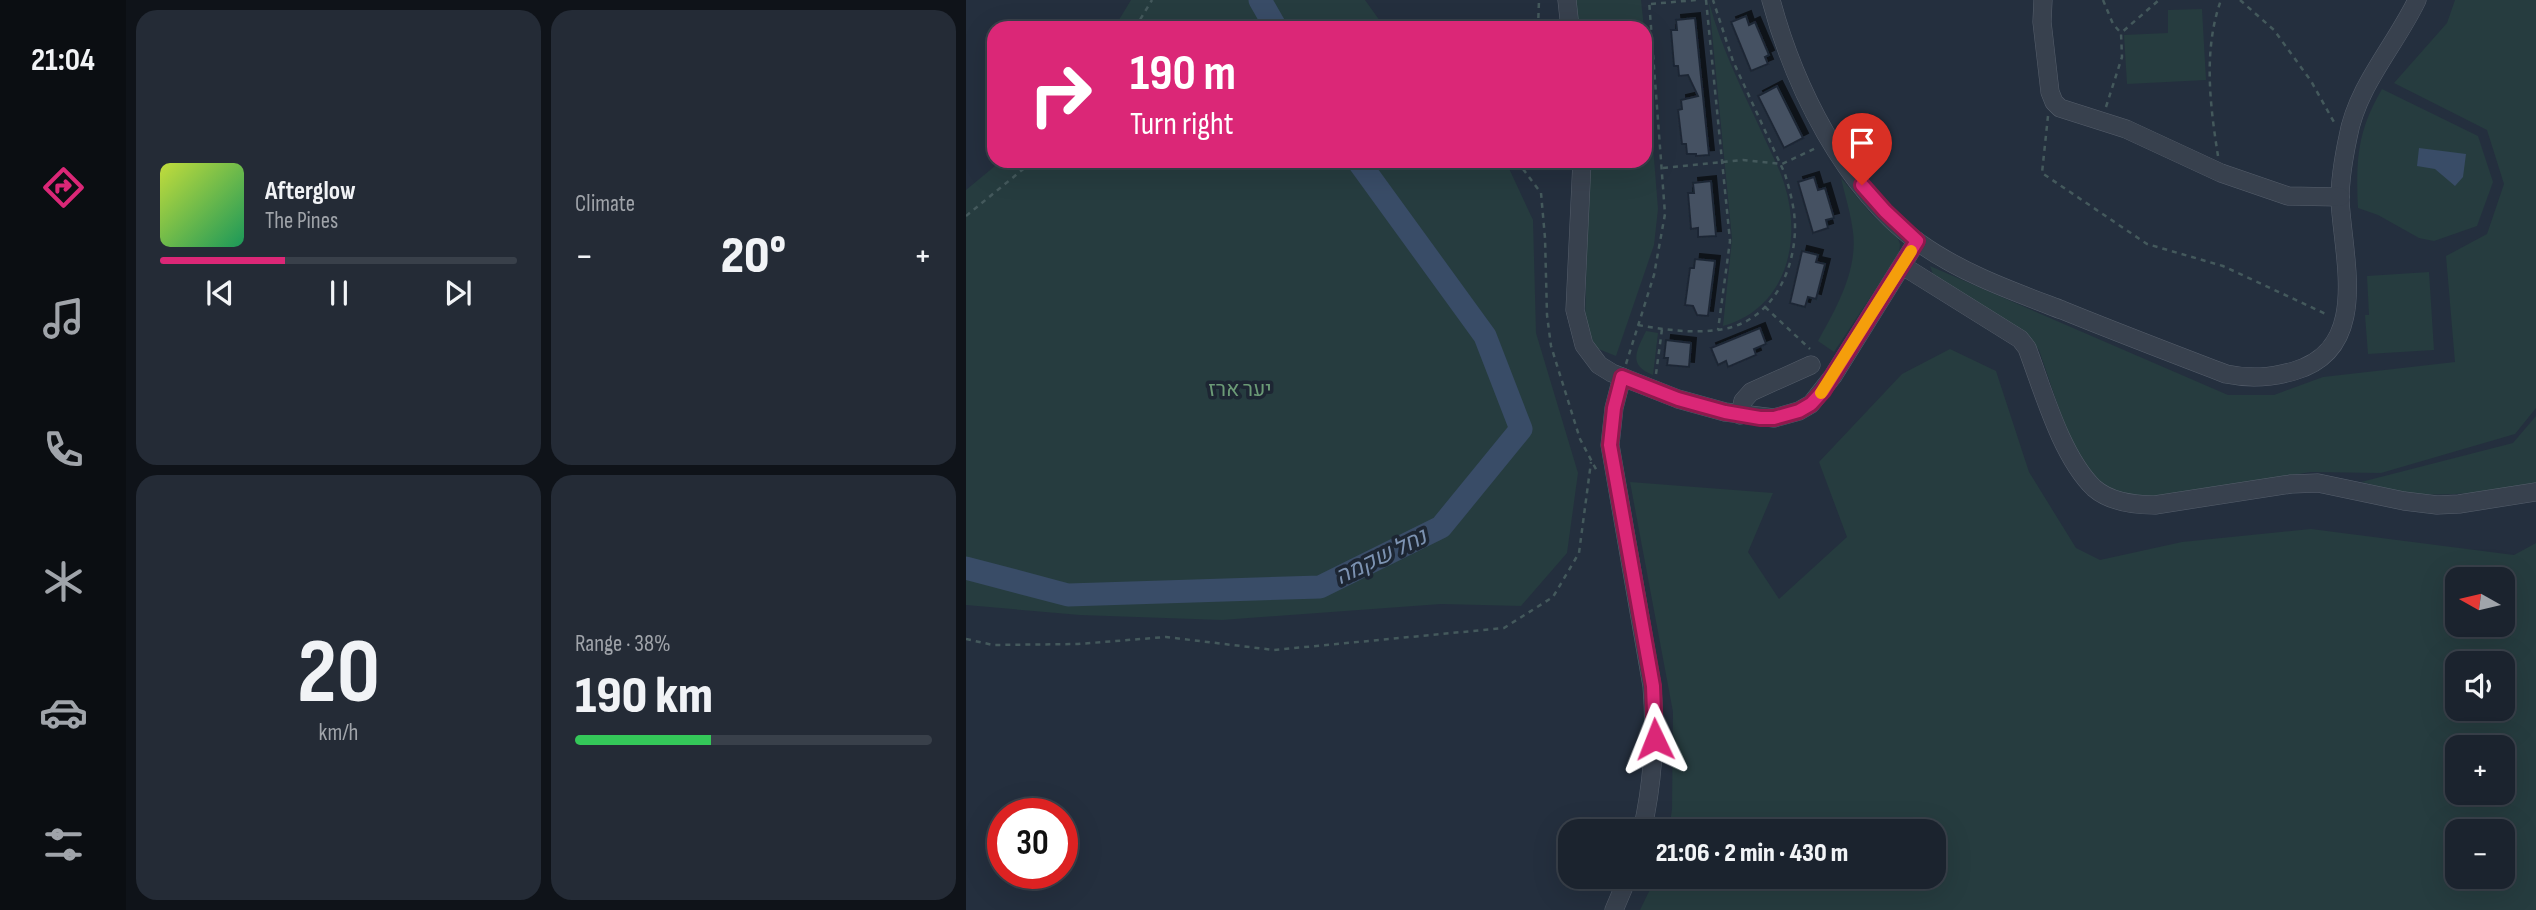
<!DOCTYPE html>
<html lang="en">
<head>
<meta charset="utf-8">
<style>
	body { margin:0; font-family:"Sofia Sans Condensed",Heebo,sans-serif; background:#242b36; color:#f1f3f6; height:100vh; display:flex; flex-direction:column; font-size:26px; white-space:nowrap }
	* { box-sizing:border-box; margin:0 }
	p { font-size:23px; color:#a0a4aa }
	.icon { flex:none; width:38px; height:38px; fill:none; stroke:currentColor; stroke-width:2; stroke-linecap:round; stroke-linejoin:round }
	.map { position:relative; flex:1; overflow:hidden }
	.sheet { display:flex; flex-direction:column; gap:10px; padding:10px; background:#0f1319; width:840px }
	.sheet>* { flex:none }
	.guide { position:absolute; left:21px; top:21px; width:665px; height:147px; border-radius:21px; box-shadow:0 7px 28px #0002,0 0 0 2px #39404a; background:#db2777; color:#fff; overflow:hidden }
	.needle { width:46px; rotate:278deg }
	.fabs { position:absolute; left:1479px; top:567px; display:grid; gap:14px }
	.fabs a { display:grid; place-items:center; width:70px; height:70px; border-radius:14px; background:#1b232e; box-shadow:0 7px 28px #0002,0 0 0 2px #39404a; font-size:35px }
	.speed { position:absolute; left:21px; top:798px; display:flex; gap:14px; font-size:35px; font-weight:700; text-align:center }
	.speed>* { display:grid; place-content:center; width:91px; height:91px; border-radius:50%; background:#1b232e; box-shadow:0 7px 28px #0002,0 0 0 2px #39404a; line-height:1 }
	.speed .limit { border:10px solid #d22; background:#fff; color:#111 }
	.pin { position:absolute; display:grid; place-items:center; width:60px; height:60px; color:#fff; margin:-72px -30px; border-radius:50% 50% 50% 0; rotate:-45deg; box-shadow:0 0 7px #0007 }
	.pin .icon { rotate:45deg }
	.me { position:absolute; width:77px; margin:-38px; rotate:358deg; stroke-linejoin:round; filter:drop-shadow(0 0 5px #0008) }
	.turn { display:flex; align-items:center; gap:24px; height:147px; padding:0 28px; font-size:32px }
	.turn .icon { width:91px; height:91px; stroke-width:2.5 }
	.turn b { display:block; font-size:49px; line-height:60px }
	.big { font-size:52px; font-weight:800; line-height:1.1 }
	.sheet .widget { flex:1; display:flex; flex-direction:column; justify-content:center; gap:10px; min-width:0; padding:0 24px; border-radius:21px; background:#242b36 }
	.sheet .dial { align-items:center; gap:0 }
	.dial b { font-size:91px; line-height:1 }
	.song { display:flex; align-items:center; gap:21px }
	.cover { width:84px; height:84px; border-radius:10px; background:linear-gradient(135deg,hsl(70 70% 55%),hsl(150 70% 35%)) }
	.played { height:7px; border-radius:4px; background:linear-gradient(90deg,#db2777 35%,#39404a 35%) }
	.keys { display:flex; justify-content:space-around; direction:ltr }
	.heat { display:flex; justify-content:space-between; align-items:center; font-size:38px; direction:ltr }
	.charge { height:10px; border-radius:5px; background:linear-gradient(90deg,#34c759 38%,#39404a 0) }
	.sheet .tiles { flex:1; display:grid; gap:10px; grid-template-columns:repeat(2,1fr) }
	.trip { position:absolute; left:592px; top:819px; width:388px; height:70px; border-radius:21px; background:#1b232e; box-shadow:0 7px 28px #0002,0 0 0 2px #39404a; font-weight:800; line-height:70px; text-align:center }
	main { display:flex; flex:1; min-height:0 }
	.dock { display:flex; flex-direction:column; width:126px; justify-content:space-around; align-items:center; background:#0b0e12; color:#a0a4aa }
	.dock .icon { width:49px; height:49px }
	.dock .on { color:#db2777 }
	.dock b { font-size:32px; color:#f1f3f6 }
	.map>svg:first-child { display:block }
</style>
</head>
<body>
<main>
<nav class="dock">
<b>21:04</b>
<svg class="icon on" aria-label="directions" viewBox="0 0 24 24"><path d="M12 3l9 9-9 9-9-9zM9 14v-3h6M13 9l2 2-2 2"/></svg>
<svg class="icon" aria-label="music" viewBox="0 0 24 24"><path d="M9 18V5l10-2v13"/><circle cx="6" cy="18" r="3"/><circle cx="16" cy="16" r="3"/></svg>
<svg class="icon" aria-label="phone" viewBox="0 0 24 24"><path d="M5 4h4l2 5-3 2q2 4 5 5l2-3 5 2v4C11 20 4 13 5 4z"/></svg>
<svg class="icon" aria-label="climate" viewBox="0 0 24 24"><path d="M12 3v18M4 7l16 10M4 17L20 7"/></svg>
<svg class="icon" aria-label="car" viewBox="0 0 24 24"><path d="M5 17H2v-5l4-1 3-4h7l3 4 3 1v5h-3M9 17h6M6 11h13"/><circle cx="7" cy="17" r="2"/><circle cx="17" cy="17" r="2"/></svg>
<svg class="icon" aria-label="filters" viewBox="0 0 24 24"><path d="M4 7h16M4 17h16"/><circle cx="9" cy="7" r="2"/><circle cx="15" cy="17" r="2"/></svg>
</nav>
<section class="sheet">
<div class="tiles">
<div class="widget">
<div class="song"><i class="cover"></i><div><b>Afterglow</b><p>The Pines</p></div></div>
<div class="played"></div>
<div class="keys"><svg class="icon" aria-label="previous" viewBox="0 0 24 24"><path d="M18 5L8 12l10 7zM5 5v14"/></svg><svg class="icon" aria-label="pause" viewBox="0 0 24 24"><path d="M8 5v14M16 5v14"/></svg><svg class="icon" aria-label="next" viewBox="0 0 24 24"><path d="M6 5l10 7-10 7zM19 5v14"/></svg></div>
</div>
<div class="widget"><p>Climate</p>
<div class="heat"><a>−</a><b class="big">20°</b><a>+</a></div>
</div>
<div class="widget dial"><b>20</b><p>km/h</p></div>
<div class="widget"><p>Range · 38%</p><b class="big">190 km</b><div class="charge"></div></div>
</div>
</section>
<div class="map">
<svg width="1570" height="910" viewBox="0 0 1570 910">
	<defs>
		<filter id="shadow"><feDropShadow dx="5" dy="-5" stdDeviation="0" flood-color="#0009"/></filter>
	</defs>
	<rect width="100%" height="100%" fill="#242f3e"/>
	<g fill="#263c3f" fill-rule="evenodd">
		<path d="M165,0H399L419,28H148Z"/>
		<path d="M608,0H675L678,28H610Z"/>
		<path d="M1489,0H1570V408L1549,434L1415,473L1345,472L1194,496L1165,498L1142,491L1122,471L1106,447L1073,350L1054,329L969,280L964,266L1262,395H1308L1357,377L1489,362L1480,256L1521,234L1538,184L1521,130L1428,83L1481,23Z"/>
		<path d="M743,2C755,48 777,91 797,135C804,151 813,167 818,183C837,242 820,308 757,326L766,239Z"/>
		<path d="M1236,9L1240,80L1161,84L1158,35L1202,33V10Z"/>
		<path d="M679,45L692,209L688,245L650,356L630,348L619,323L623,161H679Z"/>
		<path d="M1416,89L1512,136L1527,182L1511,226L1468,241L1453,238L1412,215L1392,208C1390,159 1391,132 1416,89Z"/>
		<path d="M35,161L540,162L567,220L570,333L612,473L601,553L555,606L475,604L256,620L114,615L0,605V190Z"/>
		<path d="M875,178L907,216L931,236L934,244L933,254L868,352L852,341C870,309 892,270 887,232C885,214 879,196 875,178Z"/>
		<path d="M1463,272L1468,350L1402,354L1399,315H1403L1401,276Z"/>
		<path d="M680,331L692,333L687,375C661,365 671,350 680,331Z"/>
		<path d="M984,349L1030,371L1063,472L1110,548L1134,560L1216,542L1345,529L1548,555L1570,543V910H674L690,877H968V831H703L706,809L707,712L664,482L807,493L782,552L813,599L881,537L853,462L936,374ZM1491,579H1536V625H1491ZM1491,663H1536V709H1491ZM1491,747H1536V793H1491ZM1491,831H1536V877H1491Z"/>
		<path d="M1570,416V484C1527,490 1482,499 1438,492C1424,490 1409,485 1395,482L1547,443Z"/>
	</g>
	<path fill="#394c67" d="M1453,148L1500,154L1497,177L1489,186L1469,169L1451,166Z"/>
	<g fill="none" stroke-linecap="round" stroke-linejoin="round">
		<g stroke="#394c67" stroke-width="23">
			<path d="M294,0L310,28"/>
			<path d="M0,568L102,595L354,587L475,527L555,429L519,336L392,161"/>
		</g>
	</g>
	<g fill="#455162" stroke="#1f2835" stroke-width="2" filter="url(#shadow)">
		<path d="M780,16L783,25L789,22L803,55L799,57L802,64L785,71L765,22Z"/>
		<path d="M729,18L743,155L730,156V154H721L720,144H716L712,110L716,109L715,100L732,96L722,75L713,76L712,66H708L705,30H711L710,20Z"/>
		<path d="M811,86L837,138L818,148L792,96Z"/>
		<path d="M848,177L852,190L859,188L868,218L860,220L862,228L847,233L832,182Z"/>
		<path d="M745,181L750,236L732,237V228L725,229L722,193H728L727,183Z"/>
		<path d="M836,251L852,255L850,262L859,264L850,299L842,297L839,307L824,303Z"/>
		<path d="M729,259L749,261L742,316L731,315L727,306L719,305L724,268H728Z"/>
		<path d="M794,328L800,344L788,349L790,355L762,367L760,361L752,365L745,348Z"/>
		<path d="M700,340L725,343L723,367L701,365L702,358H698Z"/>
	</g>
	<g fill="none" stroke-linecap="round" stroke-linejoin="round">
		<g stroke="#565f6c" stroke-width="19">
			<g id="minor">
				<path d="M601,0L604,28"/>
				<path d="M805,0C828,86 878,188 952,242C995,273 1046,291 1096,310C1150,332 1205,353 1260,374C1284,379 1304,378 1328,371C1405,349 1377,259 1374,200C1374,180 1378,156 1382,137C1391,86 1429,46 1451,0"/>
				<path d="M1077,0L1076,22L1084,92L1088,102L1094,108L1160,129L1255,173L1322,196L1374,197"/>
				<path d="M616,161L609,310L618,345L633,365L646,373L712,399L759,412L808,418L833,411L845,404L867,376L951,241"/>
				<path d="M937,266L1054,339L1061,348C1077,390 1095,456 1128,488C1144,502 1169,505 1189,505L1325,484L1352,483L1438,501L1471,505L1493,504L1570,492"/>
				<path d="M656,377L648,408L644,445L686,686C690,736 687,783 676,831"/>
				<path d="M774,415L777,401L785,392L845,365"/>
				<path d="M648,910L662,877"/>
			</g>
		</g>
		<g stroke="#44595c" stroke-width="2.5" stroke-dasharray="5 5" stroke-linecap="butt">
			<path d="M740,0L764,241L752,330"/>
			<path d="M1137,0L1147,24L1155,33"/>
			<path d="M1274,0L1308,30L1345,81L1369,124"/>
			<path d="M685,4L730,0"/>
			<path d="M169,28L186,0"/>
			<path d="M572,28L573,0"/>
			<path d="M1140,107L1156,57L1155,33L1193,0"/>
			<path d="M1082,116L1076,173L1181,244L1257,266L1362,315"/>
			<path d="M1252,156C1244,105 1237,50 1255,0"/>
			<path d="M551,161L575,193L579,238L581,315L585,346L614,439L632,473"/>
			<path d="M697,168L777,160L816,164L850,148"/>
			<path d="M0,216L67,161"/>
			<path d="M799,307L844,349"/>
			<path d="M672,325C700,330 729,334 758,329C806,320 829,271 829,227C829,209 824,191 819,174L767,61L747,0"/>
			<path d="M660,364L688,275L699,214L683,0"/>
			<path d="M690,374L696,329"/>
			<path d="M0,639L27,645L112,644L200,637L308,650L538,628L587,597L613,553L625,462"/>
		</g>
		<use href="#minor" stroke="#38414e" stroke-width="18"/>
	</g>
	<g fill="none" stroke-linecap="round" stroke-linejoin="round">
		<g stroke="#8e194d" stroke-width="18">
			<path id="route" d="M689,739L687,686L644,445L648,408L656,377L712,399L759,412L794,418H808L833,411L845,404L857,391L951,241L919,211L896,185"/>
		</g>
		<use href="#route" stroke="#db2777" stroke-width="12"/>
		<path stroke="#f59e0b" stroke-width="12" d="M855,393L945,251"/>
	</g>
	<g text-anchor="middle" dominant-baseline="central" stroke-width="7" stroke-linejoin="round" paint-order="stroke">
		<g font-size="21" fill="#6b9a76" stroke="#1d2633">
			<text x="274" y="389">יער ארז</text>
		</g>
		<g font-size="23" font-style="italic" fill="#7c92b1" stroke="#1d2633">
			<text transform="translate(415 557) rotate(-26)">נחל שקמה</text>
		</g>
	</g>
</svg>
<div class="fabs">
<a><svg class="needle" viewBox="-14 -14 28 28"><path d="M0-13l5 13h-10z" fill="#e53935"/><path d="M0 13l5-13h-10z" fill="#a0a4aa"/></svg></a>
<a><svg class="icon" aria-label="sound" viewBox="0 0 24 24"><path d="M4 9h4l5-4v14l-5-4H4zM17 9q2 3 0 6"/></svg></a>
<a>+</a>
<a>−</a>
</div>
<div class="speed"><div class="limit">30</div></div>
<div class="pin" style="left:896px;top:185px;background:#d93025"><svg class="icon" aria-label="arrive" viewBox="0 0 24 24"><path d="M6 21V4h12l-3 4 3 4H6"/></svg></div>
<svg class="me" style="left:689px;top:739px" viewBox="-20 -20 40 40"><path d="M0-17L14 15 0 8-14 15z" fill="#db2777" stroke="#fff" stroke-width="4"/></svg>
<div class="trip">21:06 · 2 min · 430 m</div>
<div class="guide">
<div class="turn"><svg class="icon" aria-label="right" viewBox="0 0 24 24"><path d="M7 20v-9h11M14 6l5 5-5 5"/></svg><div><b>190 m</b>Turn right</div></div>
</div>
</div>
</main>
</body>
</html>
